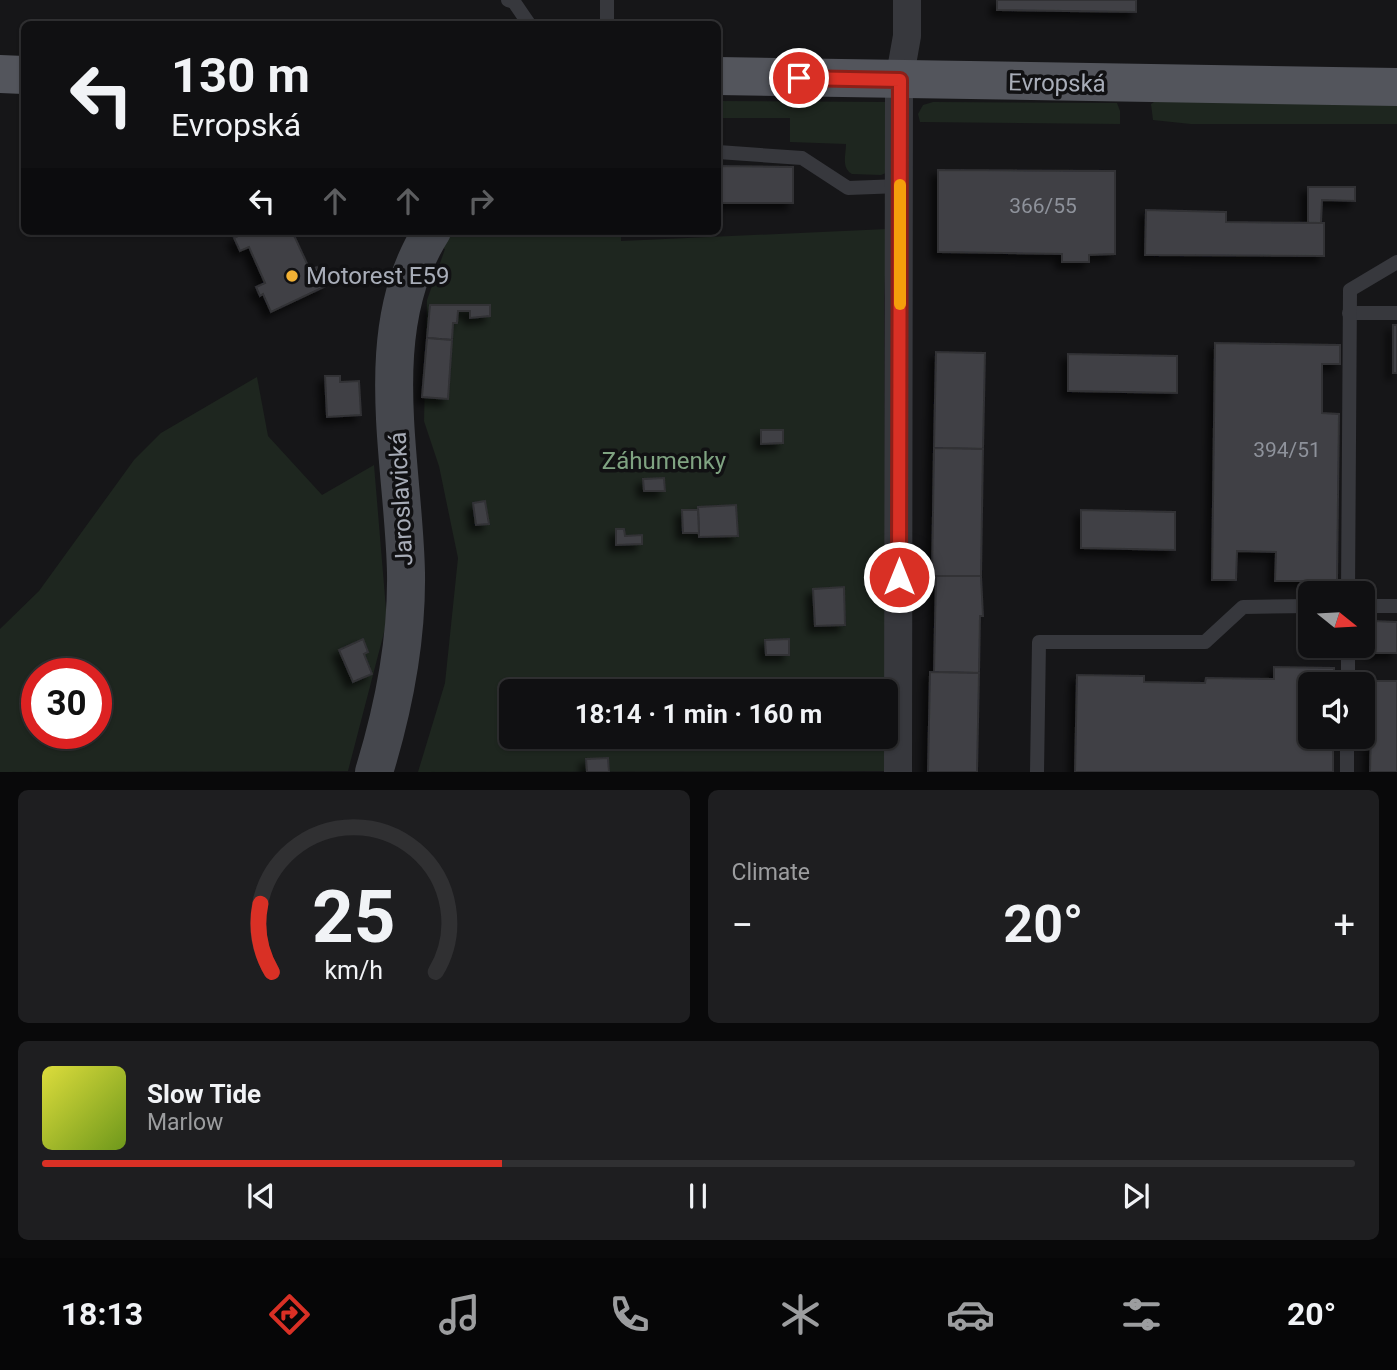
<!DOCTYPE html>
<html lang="en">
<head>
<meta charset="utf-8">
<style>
	body { margin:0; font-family:Roboto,sans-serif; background:#1e1e20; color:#f1f3f6; height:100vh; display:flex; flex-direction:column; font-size:26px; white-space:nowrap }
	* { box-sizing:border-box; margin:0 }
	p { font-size:23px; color:#9c9d9f }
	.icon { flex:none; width:38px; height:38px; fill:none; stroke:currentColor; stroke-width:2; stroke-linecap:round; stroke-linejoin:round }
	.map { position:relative; height:772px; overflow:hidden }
	.side { display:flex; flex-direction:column; gap:18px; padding:18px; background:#09090a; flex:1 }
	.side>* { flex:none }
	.guide { position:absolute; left:21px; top:21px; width:700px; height:214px; border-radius:10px; box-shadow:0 2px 5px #0004,0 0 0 2px #303032; background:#101012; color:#f1f3f6; overflow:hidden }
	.needle { width:46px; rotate:108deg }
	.buttons { position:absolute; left:1298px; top:581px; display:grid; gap:14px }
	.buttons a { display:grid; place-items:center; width:77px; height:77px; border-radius:10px; background:#101012; box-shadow:0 2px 5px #0004,0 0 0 2px #303032; font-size:35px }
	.speed { position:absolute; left:21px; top:658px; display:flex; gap:14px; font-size:35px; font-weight:700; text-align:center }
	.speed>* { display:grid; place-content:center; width:91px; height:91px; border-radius:50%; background:#101012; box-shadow:0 2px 5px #0004,0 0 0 2px #303032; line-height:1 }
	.speed .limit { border:10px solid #d22; background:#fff; color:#111 }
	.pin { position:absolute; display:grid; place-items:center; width:60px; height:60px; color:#fff; margin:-30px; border:4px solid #fff; border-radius:50%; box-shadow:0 2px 7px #0007 }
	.me { position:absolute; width:77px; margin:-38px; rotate:0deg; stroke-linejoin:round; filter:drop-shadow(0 0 5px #0008) }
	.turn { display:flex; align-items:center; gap:24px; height:147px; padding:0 35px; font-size:32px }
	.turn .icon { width:91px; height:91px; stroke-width:2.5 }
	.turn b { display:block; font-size:49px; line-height:60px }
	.lanes { display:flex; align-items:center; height:66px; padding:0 35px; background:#0003; justify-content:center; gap:35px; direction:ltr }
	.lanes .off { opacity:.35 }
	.big { font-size:52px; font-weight:700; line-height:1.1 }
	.side .tile { flex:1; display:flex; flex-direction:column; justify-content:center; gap:10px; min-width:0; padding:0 24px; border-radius:10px; background:#1e1e20 }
	.side .dial { align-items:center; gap:0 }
	.dial svg { height:182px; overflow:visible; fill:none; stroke:#303032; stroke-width:7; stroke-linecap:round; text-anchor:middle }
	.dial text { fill:#f1f3f6; stroke:none }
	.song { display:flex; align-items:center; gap:21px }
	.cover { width:84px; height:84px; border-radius:10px; background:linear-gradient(135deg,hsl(60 70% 55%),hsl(80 70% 35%)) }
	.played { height:7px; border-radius:4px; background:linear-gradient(90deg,#d93025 35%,#303032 35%) }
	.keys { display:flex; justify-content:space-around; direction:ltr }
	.heat { display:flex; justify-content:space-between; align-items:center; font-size:38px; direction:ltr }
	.side .tiles { flex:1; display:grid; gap:18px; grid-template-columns:1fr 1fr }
	.tile:last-child { grid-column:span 2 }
	.trip { position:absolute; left:499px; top:679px; width:399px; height:70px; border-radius:10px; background:#101012; box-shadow:0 2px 5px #0004,0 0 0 2px #303032; font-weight:700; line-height:70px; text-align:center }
	.tabs { display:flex; height:112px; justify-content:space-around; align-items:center; background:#060607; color:#9c9d9f }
	.tabs .icon { width:49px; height:49px }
	.tabs .active { color:#d93025 }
	.tabs b { font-size:32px; color:#f1f3f6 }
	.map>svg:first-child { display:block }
</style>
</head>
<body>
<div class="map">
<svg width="1397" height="772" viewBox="0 0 1397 772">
	<defs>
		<filter id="shadow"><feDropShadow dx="-6" dy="6" stdDeviation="3.5" flood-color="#0009"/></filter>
	</defs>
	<rect width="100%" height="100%" fill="#161618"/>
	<g fill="#1e261f" fill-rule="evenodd">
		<path d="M1157,100L1397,102V124H1191L1153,120L1151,104Z"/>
		<path d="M718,101L885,102L888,172L881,175L852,174C841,168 846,155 846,144L790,142V118H718Z"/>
		<path d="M933,102L1117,103L1120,111V124L920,122L918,114L923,105Z"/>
		<path d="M887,229L884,299L886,771L418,772L445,683L458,558L439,466L424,421L427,300L445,249L440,247L453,231H504L503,235L621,233V241ZM511,691H886V737H511Z"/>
		<path d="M257,377L268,436L322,495L374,465L387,621L348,771L0,772V629L39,591L134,460L161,433ZM37,674H96V733H37Z"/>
	</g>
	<g fill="#404145" stroke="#303034" stroke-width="2" filter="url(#shadow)">
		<path d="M997,0H1136V12L997,10Z"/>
		<path d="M718,166L793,167V203H722V219H718Z"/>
		<path d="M938,170L1115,171V254L1089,255V262H1062V254L938,252Z"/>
		<path d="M1308,187H1355V201L1322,200L1321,223H1308Z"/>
		<path d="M1146,210L1226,212V222L1324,223V256L1145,255Z"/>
		<path d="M248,231H292L310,270L317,267L326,286L271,312L263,294L260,296L256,287L265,283L249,247L240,251L234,238Z"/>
		<path d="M430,305H490V316L470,318V311H458L457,323H453L452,340L427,338Z"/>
		<rect x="1393" y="325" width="4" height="48"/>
		<path d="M427,338L452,340L448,399L422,397Z"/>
		<path d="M1215,343L1340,345V364H1322V413L1339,414L1337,581H1275L1276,552L1237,551L1236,580H1212Z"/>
		<path d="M936,352L985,353L983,449L934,448Z"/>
		<path d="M1068,354L1177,356V393L1068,391Z"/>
		<path d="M325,376H340V382L359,381L361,415L327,417Z"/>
		<path d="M761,430H783V443L761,444Z"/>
		<path d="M934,448L983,449L981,576H932Z"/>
		<path d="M664,478L665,491H644L643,479Z"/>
		<path d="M485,501L489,524L476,525L473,503Z"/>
		<path d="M736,505L738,536L699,537L698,507Z"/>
		<path d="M682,510H698L699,533H683Z"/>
		<path d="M1081,510L1175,512V550L1081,548Z"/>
		<path d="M616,529H624L625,536L642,535V544L616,545Z"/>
		<path d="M936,576H981L983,616H980L979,673L934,672Z"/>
		<path d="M844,587L845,625L815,626L813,589Z"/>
		<path d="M1373,621L1397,622V653H1373Z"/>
		<path d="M363,639L368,652L364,654L372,674L353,682L339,650Z"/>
		<path d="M789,639V655H766L765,640Z"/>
		<path d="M1274,667L1334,668V684H1311V737H1333V772H1075L1077,675L1144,676V682L1205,683L1206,678L1274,679Z"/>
		<path d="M930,672L979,673L977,772H928Z"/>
		<path d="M1372,681H1397V772H1370Z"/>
		<path d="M608,758L609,772H587L586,759Z"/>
	</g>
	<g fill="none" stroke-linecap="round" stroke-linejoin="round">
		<g stroke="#37383d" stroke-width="14">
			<path d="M508,0L514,2L529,24"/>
			<path d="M607,0V24"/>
			<path d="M718,152L802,158L848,188L900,186"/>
			<path d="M1349,313H1397"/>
			<path d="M1348,593L1350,290L1397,262"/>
			<path d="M1363,606H1397"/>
			<path d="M1348,684V646"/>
			<path d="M1037,772L1039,642H1205L1243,607L1311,606"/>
			<path d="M1347,772V737"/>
		</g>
		<path stroke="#37383d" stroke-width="28" d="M898,772L899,81L907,36V0"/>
		<path stroke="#45474d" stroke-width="38" d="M374,772C394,707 407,641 406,573C404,463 368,330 432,231"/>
		<g stroke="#53555c" stroke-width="38">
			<path d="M0,74L24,75"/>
			<path d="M718,76L1397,87"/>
		</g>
	</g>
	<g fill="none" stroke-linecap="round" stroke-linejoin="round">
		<g stroke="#8d1f18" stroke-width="18">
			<path id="route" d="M799,78L900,80L899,577"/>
		</g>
		<use href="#route" stroke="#d93025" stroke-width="12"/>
		<path stroke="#f59e0b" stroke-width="12" d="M900,185V304"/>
	</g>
	<circle fill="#f2b134" stroke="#111113" stroke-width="2.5" cx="292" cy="276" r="7"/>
	<g text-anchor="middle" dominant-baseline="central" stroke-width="7" stroke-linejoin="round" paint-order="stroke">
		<g font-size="21" fill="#8e929b">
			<text x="1043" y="206">366/55</text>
			<text x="1287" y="450">394/51</text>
		</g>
		<g font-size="24" fill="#a8adb8" stroke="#111113">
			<text transform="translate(1057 83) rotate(1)">Evropská</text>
			<text transform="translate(401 499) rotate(-93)">Jaroslavická</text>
		</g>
		<g font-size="24" fill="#a8adb8" stroke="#111113" text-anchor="start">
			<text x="306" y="276">Motorest E59</text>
		</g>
		<g font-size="24" fill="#7fa381" stroke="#111113">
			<text x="664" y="461">Záhumenky</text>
		</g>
	</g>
</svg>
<div class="buttons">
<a><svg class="needle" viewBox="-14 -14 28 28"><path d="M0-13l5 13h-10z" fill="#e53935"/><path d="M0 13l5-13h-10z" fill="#9c9d9f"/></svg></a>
<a><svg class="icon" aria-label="sound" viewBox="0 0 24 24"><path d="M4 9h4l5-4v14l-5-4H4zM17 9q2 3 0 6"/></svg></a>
</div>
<div class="speed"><div class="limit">30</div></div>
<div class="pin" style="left:799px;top:78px;background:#d93025"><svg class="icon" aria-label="arrive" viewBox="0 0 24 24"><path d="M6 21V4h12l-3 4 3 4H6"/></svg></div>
<svg class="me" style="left:899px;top:577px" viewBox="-20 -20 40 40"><circle r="17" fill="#d93025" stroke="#fff" stroke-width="3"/><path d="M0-11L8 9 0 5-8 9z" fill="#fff"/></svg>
<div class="trip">18:14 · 1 min · 160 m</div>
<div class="guide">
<div class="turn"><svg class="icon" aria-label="left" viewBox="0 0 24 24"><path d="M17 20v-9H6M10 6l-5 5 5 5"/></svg><div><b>130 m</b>Evropská</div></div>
<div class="lanes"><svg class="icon" aria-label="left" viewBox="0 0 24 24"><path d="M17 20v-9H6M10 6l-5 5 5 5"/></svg><svg class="icon off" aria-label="ahead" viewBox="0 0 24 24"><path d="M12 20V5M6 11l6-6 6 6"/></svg><svg class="icon off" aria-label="ahead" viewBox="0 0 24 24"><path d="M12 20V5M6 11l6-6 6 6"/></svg><svg class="icon off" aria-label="right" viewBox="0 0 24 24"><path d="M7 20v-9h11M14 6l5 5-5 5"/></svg></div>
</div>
</div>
<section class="side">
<div class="tiles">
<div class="tile dial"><svg viewBox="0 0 100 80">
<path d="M14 69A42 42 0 1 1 86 69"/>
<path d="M14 69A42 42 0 0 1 9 39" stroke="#d93025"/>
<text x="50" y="56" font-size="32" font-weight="700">25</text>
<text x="50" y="72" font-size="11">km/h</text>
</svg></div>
<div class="tile"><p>Climate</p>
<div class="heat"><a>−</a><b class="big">20°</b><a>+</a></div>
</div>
<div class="tile">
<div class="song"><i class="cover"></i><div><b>Slow Tide</b><p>Marlow</p></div></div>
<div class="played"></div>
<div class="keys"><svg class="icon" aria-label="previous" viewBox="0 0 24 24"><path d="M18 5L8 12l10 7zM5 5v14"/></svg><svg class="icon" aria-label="pause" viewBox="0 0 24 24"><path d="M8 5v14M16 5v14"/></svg><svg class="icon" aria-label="next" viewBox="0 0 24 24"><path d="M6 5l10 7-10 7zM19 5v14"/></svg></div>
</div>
</div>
</section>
<nav class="tabs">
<b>18:13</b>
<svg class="icon active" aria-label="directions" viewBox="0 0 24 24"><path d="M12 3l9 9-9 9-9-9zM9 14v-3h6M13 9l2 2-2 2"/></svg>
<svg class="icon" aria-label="music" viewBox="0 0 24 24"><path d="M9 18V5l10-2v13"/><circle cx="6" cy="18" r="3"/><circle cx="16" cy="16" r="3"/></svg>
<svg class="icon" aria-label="phone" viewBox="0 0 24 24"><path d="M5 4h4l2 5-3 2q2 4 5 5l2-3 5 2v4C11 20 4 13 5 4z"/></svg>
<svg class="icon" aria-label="climate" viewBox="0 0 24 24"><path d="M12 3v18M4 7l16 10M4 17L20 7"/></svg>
<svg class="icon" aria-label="car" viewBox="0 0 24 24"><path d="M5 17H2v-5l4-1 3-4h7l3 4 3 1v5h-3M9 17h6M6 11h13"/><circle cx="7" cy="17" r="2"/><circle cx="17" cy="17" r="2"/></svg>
<svg class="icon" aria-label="filters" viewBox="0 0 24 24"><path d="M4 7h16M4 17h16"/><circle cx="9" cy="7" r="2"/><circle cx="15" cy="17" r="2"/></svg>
<b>20°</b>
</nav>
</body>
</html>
